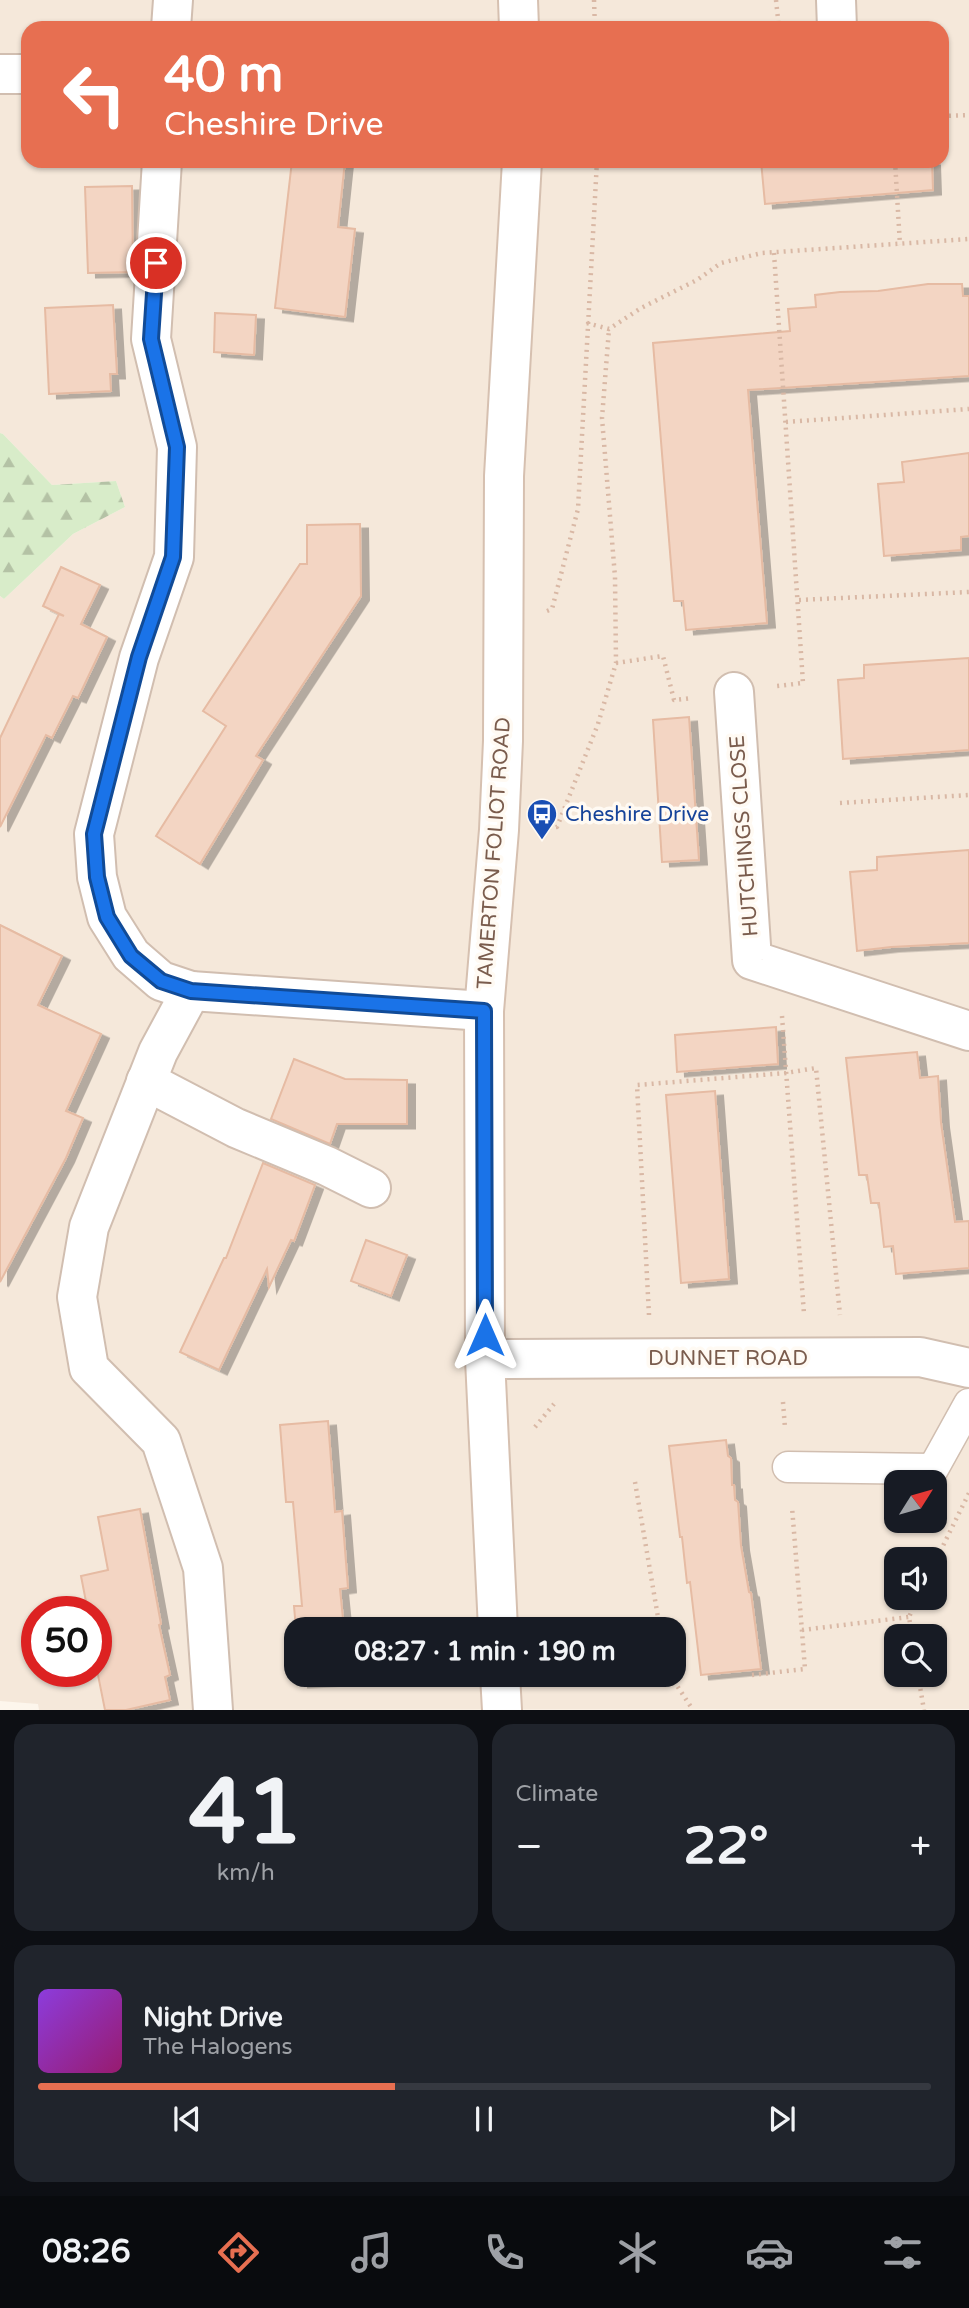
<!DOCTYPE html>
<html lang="en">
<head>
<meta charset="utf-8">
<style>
	body { margin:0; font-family:"Varela Round",sans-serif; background:#20242c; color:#f1f3f6; height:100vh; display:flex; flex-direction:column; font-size:26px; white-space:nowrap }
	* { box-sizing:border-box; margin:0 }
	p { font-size:23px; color:#9ea1a6 }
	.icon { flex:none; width:38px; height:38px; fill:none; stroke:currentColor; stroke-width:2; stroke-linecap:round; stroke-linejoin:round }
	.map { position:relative; height:1710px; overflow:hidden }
	.panel { display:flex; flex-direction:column; gap:14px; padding:14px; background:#0d0f14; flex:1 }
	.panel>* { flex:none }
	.guide { position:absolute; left:21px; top:21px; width:928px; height:147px; border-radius:21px; box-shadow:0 2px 5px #0004; background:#e76f51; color:#fff; overflow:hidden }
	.needle { width:46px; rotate:53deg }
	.buttons { position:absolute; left:884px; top:1470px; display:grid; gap:14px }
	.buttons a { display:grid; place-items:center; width:63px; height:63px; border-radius:14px; background:#171b24; box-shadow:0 2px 5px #0004; font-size:35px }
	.speed { position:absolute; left:21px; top:1596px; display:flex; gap:14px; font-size:35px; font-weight:700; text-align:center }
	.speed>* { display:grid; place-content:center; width:91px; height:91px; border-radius:50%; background:#171b24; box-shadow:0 2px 5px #0004; line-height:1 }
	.speed .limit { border:10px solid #d22; background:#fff; color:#111 }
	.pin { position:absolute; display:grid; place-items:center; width:60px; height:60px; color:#fff; margin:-30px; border:4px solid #fff; border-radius:50%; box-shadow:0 2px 7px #0007 }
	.me { position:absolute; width:77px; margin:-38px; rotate:0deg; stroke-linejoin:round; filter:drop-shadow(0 0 5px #0008) }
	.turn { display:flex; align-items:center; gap:24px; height:147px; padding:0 28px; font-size:32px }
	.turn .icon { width:91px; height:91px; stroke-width:2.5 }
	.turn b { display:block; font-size:49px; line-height:60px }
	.big { font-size:52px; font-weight:700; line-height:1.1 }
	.panel .widget { flex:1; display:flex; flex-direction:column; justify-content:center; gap:10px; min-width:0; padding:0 24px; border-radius:21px; background:#20242c }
	.panel .dial { align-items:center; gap:0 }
	.dial b { font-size:91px; line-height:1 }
	.song { display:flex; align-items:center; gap:21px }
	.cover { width:84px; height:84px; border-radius:10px; background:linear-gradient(135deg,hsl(270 70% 55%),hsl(320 70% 35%)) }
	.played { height:7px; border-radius:4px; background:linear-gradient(90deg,#e76f51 40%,#363941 40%) }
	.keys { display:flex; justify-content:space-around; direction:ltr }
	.heat { display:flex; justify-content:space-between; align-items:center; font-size:38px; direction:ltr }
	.panel .tiles { flex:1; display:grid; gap:14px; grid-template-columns:1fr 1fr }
	.widget:last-child { grid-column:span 2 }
	.trip { position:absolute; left:284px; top:1617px; width:402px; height:70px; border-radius:21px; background:#171b24; box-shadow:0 2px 5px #0004; font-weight:700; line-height:70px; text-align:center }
	.dock { display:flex; height:112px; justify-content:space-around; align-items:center; background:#090b0e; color:#9ea1a6 }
	.dock .icon { width:49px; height:49px }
	.dock .current { color:#e76f51 }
	.dock b { font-size:32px; color:#f1f3f6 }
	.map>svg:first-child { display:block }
</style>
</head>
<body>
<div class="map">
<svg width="969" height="1710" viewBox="0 0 969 1710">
	<defs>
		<pattern id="forest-firs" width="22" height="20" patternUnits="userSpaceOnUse" patternTransform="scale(1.75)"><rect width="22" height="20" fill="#d8ecc9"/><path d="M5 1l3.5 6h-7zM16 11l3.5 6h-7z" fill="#b4c2a5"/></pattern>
		<filter id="shadow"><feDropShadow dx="8" dy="4.5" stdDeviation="0" flood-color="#0004"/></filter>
	</defs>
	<rect width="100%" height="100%" fill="#fdf6ec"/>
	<path fill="#f5e8da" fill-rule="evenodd" d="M0,0H969V1709L39,1710L38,1704L0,1701V596L4,599L73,534L125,507L116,481L52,485L3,434L0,433ZM28,28H942V161H28ZM896,1482H934V1521H896ZM896,1559H934V1598H896ZM37,1612H96V1671H37ZM296,1629H674V1675H296ZM896,1636H934V1675H896Z"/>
	<path fill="url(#forest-firs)" d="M0,433L3,434L52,485L116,481L125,507L73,534L4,599L0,596Z"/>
	<g fill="#f3d5c3" stroke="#e6bba3" stroke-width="2" filter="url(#shadow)">
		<path d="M292,161H345L338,227L355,229L345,317L275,308Z"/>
		<path d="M761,161H932L933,190L765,204Z"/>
		<path d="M132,186L133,272L88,273L85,187Z"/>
		<path d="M928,284H962L963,296H969V376L748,390L767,623L686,630L683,601H674L653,343L790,331L788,309L816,307L815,295L840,292L878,291Z"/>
		<path d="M113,305L117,374H110L111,391L49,394L45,308Z"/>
		<path d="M215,313L256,315L254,355L214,352Z"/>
		<path d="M969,453V536L961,537V550L884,556L878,484L904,482L902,462Z"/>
		<path d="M360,524L361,596L256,756L263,760L200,864L156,836L226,726L203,711L300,564H307V525Z"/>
		<path d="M61,567L100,585L81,624L107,637L78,698L73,696L52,738L46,735L0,827V738L59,614L64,616L43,606Z"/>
		<path d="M969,658V750L843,759L838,680L864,678V665Z"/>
		<path d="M689,717L699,860L662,862L653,720Z"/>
		<path d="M969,850V943L891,947L857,951L850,872L877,870V857Z"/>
		<path d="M0,925L62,956L38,1005L101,1034L66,1111L83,1118L66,1158L0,1282Z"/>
		<path d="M776,1027L778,1064L677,1072L675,1035Z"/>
		<path d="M917,1052L920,1078L938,1076L941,1123L955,1222L969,1221V1268L896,1274L893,1246L884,1247L879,1203H871L867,1175H859L846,1058Z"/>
		<path d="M294,1059L345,1079L407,1080V1124H337L330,1144L271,1119Z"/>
		<path d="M715,1091L729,1279L681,1283L666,1095Z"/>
		<path d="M263,1163L315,1185L294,1241L291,1240L269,1287L267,1269L219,1370L180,1352L224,1258H226Z"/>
		<path d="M366,1240L407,1255L391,1296L351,1281Z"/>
		<path d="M328,1421L335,1512L342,1511L348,1588L340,1589L344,1629H296L294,1606H302L293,1502H286L280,1425Z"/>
		<path d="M726,1440L728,1456L731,1458L732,1485H734L735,1500L738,1502L741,1546L749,1592L751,1593L761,1669L701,1675L690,1582L687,1583L682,1537H680L669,1446Z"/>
		<path d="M140,1509L161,1624L159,1625L170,1675L165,1677L170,1700L126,1710H105L96,1665V1612H88L81,1576L108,1570L98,1517Z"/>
		<path d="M299,1675H348V1680L300,1683Z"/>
	</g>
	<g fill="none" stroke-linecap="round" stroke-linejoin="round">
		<g stroke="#d1beb0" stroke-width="33">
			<path id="service" d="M788,1467L933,1469L969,1404"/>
		</g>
		<g stroke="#d1beb0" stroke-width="42">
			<g id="minor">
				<path d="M836,0L837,28"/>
				<path d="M171,28L173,0"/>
				<path d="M0,74H28"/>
				<path d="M162,161L151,339L177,447L174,557L139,658L94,834L97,877L107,917L131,955L161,981L191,991L484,1011"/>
				<path d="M734,692L752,960L969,1031"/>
				<path d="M191,991L158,1052L89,1227L77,1297L89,1368L161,1441L203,1568L213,1710"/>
				<path d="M146,1081L236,1128L327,1166L371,1188"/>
			</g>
		</g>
		<g stroke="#d1beb0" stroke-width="42">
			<path id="tertiary" d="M485,1359L920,1357L969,1368"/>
		</g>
		<g stroke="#d6c0b0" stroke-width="42">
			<g id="secondary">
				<path d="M518,0L519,28"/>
				<path d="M498,1629L485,1359L484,1011L499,830L503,741L504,476L522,161"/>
				<path d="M500,1675L502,1710"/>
			</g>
		</g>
		<g stroke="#d9b8a5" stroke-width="4.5" stroke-dasharray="2 5" stroke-linecap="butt">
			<path d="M594,0L595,28"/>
			<path d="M776,0L779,28"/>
			<path d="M942,116L969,115"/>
			<path d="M895,161L900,245"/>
			<path d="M774,253L803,683L777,686"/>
			<path d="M587,323L609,329L641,308L697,280L721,263L762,253L969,239"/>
			<path d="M786,422L969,409"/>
			<path d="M799,600L969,592"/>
			<path d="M547,611L552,609L578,509L597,161"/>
			<path d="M616,663L663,656L674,700L692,698"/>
			<path d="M840,803L969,795"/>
			<path d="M542,828L557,827L598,724L616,663L615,577L602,418L609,329"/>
			<path d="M782,1016L804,1314"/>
			<path d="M649,1315L637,1085L786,1073L816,1068L840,1315"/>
			<path d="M783,1402L785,1428"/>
			<path d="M535,1427L554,1404"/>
			<path d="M635,1482L660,1629"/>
			<path d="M934,1564L969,1493"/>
			<path d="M802,1630L909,1617"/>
			<path d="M912,1636L909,1617L918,1598"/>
			<path d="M670,1675L693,1710"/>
			<path d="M752,1675L805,1669L792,1507"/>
			<path d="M918,1675L924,1710"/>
		</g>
		<use href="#service" stroke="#fff" stroke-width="30"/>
		<use href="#minor" stroke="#fff" stroke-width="38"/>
		<use href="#tertiary" stroke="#fff" stroke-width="38"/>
		<use href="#secondary" stroke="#fff" stroke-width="38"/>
	</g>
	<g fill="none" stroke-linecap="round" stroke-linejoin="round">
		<g stroke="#114b97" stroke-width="18">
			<path id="route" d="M156,263L151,339L177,447L173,557L139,657L94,834L97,877L107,917L131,956L161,981L191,991L484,1011L485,1335"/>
		</g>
		<use href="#route" stroke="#1a73e8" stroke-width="12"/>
	</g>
	<defs>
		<g id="bus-pin" transform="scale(1.575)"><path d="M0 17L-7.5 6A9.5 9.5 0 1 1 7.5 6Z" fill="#1a4fb4" stroke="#fffaf3"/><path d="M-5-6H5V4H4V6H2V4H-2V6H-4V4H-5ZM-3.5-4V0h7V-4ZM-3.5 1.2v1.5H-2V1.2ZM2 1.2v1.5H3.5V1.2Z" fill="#fff"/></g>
	</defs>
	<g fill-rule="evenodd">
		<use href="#bus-pin" x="542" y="814"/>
	</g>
	<g text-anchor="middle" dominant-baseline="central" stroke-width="7" stroke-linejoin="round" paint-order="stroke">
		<g font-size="21" fill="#164399" stroke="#fffaf3" text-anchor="start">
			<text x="565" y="814">Cheshire Drive</text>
		</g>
		<g font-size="21" fill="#7a5c4d" stroke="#fffaf3">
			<text transform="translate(744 836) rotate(-94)">HUTCHINGS CLOSE</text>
			<text transform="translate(494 853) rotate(-86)">TAMERTON FOLIOT ROAD</text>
			<text x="728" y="1358">DUNNET ROAD</text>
		</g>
	</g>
</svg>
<div class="buttons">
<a><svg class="needle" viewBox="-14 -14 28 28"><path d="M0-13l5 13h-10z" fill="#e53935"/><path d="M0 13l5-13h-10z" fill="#9ea1a6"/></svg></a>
<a><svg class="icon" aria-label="sound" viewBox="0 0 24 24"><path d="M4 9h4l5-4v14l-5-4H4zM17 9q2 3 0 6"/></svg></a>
<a><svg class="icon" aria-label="search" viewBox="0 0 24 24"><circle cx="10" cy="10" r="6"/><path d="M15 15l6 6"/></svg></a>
</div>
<div class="speed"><div class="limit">50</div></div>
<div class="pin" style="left:156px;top:263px;background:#d93025"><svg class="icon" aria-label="arrive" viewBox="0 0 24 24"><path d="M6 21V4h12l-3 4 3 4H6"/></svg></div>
<svg class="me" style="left:485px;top:1335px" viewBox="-20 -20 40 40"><path d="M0-17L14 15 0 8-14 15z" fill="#1a73e8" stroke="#fff" stroke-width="4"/></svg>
<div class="trip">08:27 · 1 min · 190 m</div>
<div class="guide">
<div class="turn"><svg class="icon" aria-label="left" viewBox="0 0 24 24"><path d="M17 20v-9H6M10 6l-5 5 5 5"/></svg><div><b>40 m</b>Cheshire Drive</div></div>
</div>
</div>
<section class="panel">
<div class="tiles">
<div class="widget dial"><b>41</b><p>km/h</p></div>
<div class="widget"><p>Climate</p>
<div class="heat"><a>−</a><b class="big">22°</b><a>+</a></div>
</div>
<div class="widget">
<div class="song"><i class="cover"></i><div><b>Night Drive</b><p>The Halogens</p></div></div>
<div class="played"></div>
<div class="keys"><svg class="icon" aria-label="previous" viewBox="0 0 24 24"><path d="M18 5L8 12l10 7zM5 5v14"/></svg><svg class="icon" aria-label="pause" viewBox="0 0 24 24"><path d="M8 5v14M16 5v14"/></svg><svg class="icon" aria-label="next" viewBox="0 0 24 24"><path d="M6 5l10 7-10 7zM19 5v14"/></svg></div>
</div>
</div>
</section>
<nav class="dock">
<b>08:26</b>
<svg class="icon current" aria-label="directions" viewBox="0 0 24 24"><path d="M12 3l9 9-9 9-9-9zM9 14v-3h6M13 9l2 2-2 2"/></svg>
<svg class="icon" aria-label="music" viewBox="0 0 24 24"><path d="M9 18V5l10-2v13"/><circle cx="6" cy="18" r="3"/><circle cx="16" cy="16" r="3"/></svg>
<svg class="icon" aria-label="phone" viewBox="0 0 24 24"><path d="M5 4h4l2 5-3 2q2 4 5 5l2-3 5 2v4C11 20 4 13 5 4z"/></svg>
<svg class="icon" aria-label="climate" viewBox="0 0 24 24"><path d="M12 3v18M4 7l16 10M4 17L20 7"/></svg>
<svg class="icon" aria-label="car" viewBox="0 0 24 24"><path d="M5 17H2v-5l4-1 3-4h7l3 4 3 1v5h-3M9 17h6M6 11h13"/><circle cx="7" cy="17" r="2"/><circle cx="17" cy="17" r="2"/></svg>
<svg class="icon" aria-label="filters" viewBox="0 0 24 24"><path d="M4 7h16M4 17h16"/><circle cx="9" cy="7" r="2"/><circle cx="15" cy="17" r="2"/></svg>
</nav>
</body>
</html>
